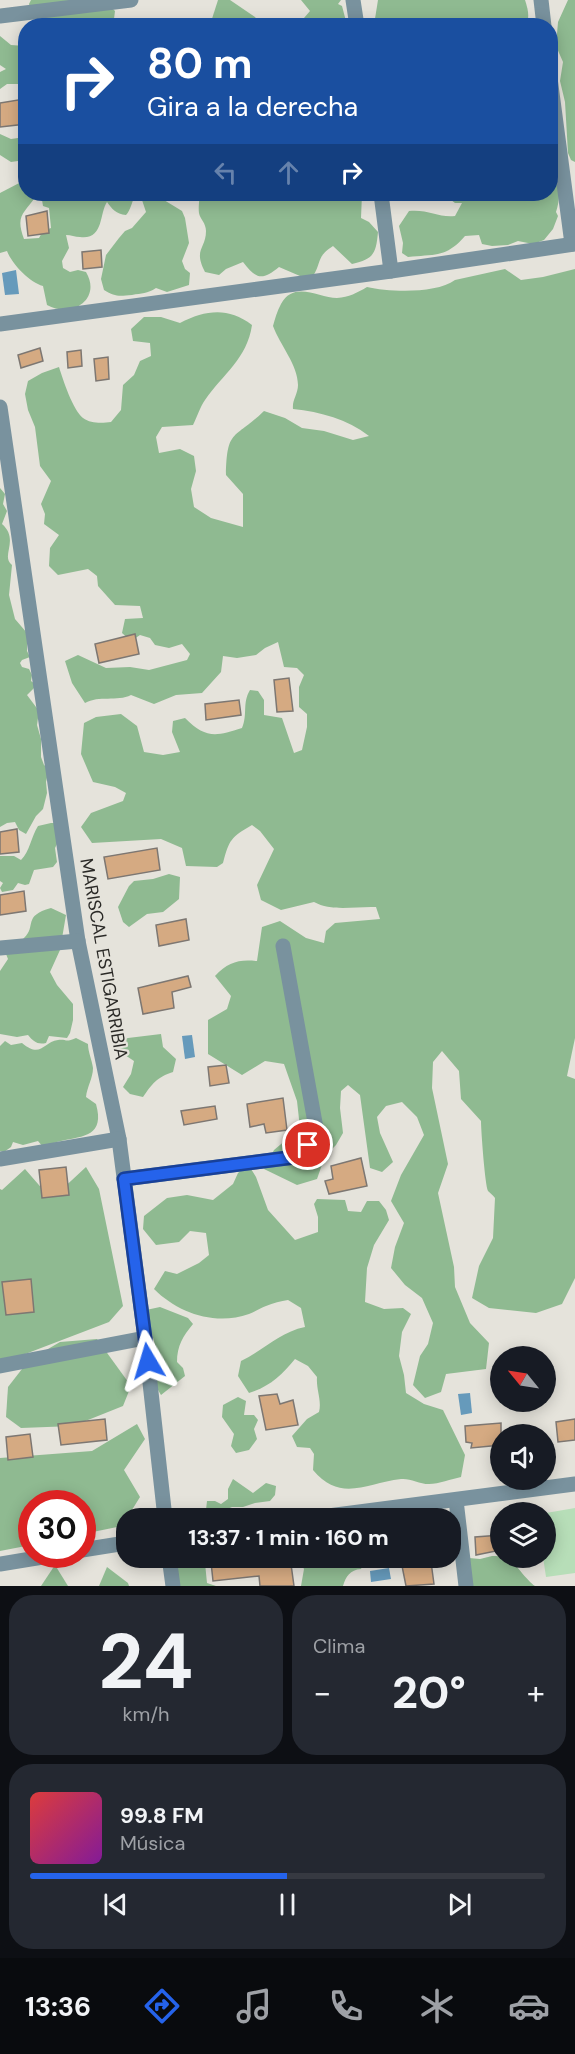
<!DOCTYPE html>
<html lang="es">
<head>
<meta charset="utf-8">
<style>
	body { margin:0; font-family:"DM Sans",sans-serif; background:#242831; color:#f1f3f6; height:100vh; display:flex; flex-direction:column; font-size:22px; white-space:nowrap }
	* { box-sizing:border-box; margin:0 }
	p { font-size:20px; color:#9ea1a6 }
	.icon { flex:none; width:33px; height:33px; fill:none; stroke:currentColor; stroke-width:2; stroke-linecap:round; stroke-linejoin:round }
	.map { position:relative; height:1586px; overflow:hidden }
	.details { display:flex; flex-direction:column; gap:9px; padding:9px; background:#0d0f14; flex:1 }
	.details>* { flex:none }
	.hud { position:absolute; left:18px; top:18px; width:540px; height:183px; border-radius:24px; box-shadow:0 3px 15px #0003; background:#1a4fa0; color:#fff; overflow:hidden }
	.needle { width:39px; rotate:300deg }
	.fabs { position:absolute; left:490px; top:1346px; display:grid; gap:12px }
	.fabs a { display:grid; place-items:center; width:66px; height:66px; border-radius:50%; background:#171b24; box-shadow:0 3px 15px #0003; font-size:30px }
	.speed { position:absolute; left:18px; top:1490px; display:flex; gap:12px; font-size:30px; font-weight:700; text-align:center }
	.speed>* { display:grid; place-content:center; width:78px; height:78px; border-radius:50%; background:#171b24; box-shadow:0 3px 15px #0003; line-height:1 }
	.speed .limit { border:9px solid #d22; background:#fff; color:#111 }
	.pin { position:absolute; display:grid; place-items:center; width:51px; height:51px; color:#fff; margin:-26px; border:3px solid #fff; border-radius:50%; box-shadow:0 2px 6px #0007 }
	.me { position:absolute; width:66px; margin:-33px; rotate:353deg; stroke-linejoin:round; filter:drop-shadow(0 0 4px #0008) }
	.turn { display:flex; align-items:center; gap:21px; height:126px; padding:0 30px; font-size:27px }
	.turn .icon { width:78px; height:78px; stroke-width:2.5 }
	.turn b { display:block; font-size:42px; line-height:51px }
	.lanes { display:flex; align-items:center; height:57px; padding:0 30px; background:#0003; justify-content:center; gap:30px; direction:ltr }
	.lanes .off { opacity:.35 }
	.big { font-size:45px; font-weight:700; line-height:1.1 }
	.details .tile { flex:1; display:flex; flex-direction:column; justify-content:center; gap:9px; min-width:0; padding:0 21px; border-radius:24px; background:#242831 }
	.details .dial { align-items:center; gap:0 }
	.dial b { font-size:78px; line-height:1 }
	.song { display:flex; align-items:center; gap:18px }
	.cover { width:72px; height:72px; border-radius:9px; background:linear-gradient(135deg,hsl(0 70% 55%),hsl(290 70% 35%)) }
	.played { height:6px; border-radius:3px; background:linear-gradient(90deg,#2563eb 50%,#363941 50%) }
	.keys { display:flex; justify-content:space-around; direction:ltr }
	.heat { display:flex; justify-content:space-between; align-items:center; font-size:33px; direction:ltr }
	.details .tiles { flex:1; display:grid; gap:9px; grid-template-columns:1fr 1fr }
	.tile:last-child { grid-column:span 2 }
	.trip { position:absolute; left:116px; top:1508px; width:345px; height:60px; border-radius:24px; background:#171b24; box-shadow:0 3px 15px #0003; font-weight:700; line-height:60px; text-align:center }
	.menu { display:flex; height:96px; justify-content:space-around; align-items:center; background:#090b0e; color:#9ea1a6 }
	.menu .icon { width:42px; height:42px }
	.menu .active { color:#2563eb }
	.menu b { font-size:27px; color:#f1f3f6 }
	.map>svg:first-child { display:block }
</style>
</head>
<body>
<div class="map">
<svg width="575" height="1586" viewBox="0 0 575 1586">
	<rect width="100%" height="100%" fill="#e5e3db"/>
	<path fill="#b7deb8" d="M575,1508V1573L546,1577L543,1557H546V1513Z"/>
	<g fill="#8fba91">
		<path d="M31,0H103L115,11L114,19L119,25H40L34,18L29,4Z"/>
		<path d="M218,0H230L255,17L261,25H210Z"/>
		<path d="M301,0H341L338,4L342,6L347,25H298L310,11Z"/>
		<path d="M378,0H525C528,9 530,17 526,26L374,25Z"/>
		<path d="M568,0H575V162L571,160L568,153L565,102L560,81L563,62L556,46L558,22Z"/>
		<path d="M0,36L11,45L25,46V84H7L0,89V72L6,69L0,65Z"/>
		<path d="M0,134L11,139L25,137V160L11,162L0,155Z"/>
		<path d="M551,170C560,183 561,197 556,212L558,216L553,229L544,240L533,244L518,241L508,245L492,246L482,244L479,235L465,236C446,258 435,254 408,257L402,253L403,243L399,226L409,211C428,209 439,218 455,216L462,203H455L443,194H550Z"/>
		<path d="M25,180L26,194H36V196C24,214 15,215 24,239L39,238L43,231L51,228L49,208L43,206L41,194H162L164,200L182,211L185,218L189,243L182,261L185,269L190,273L189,285L167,292L156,288C147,294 142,293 132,295C119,296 115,297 104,290L101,279L106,255L119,238L125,231L132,228L146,212L140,194H136C132,200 131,210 126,215C116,214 112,209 107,202C99,214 104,240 80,237C75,237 71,235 66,235L69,248L62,261L63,268L70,272L78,270L86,272C102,299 72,319 47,305L43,286C29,282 12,264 7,251L0,253V193Z"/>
		<path d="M199,194H292L294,196L305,198L318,194H362L361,218L369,222L378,232C376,252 375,259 352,264L333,246C316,257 322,262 313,276H300L279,267C262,281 256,279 243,262L226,269L219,275L205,272C193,249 206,249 206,231C206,223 200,219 199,213C198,206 200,200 199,194Z"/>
		<path d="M505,269L521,280L543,277L575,269V1038L567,1076L575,1079V1278L562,1304L536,1313L489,1308L472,1298L479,1266L493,1238L495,1198C493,1195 490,1193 488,1191C485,1185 481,1130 481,1121L461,1099L459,1071L442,1051L433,1062L432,1088L448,1164L438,1193L454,1267L455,1287L470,1323L489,1343L486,1369L446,1374L441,1392L425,1398L413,1385L420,1356L428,1344L433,1323L422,1298L405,1285L391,1268L395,1247L404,1223L391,1201L401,1175L424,1135L417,1117L402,1102L386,1106L377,1117L380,1133L393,1162L382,1172L370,1168L360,1095L348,1085L341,1091L340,1108L343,1133L336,1145L325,1156L317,1179L297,1185L264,1169L274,1150L300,1128L297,1101L284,1064L265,1061L242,1075L208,1054V1020L227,1009L231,996L215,976C228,962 239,959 257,961L262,927L280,921L306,938L324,943L326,931L335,923L380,919L376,907C356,906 332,912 314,902L281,910L261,900L257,885L274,849L260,831L252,825C231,837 229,840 223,863L217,867L186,866L182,848L161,839L92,843L81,827L91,813L123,801L126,793L115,787L93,782L81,754L84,723L96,717L121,714L137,726L144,752L163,755L180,752L172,732L173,721L185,718C205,738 215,737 242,728C248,714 242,703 250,690L258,691L264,700V715L282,718L294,753L302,750L307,727V714L299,707V687L304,675L297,668L284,667L278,642L265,648L256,655L237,658L223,656L221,672L202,693L176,695L154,704L131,695C117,702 99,695 85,703L72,683L65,661L78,655L106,668L130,667L149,670L187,660L190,654L182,644L169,648L155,645L150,638L140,635L131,641L122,633L125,619L143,618L140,606L115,605L98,586L97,576L88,569L58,575L49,566L50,548L59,535L44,524L45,514L41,504L51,481L40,466L35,427L28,410L25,394L28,381L42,373L59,367C63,380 73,410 83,418C91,424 103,423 111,422L121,410L123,385L134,375L140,361L151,356L150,343L133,341L131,329L144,317H161L180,323C206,310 228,307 252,325C247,359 223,374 205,400C200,407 197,417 193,425L162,427L156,437L159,453L180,449L194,456L196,471L191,489L194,507L211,518L243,527V494L226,475C227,428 234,440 264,411L285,418L302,428L324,431L353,440L369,436C347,419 321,412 293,409C292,400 298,394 298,385C298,365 280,345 273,326C275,319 277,311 281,304C294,280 319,298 337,298C349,297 357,293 367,287C389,292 436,294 455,280Z"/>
		<path d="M0,488L5,494L3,504L7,511L2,524C20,540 0,556 12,565L9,595L15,619L27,633V651L30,657L22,660L20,663L22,667L29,669L32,675L31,681L35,684L34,688L27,695L39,711L37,725L41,739V757L44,765L49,769L46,782L47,793L43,809L36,816L26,834L19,830L15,822L7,823L0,827Z"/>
		<path d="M51,823H57L59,840L55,848L57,862L53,867L34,870L29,884L25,885L18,883L13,890L2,892L0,888L3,883L0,881V856H14L21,860C30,851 31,837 38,826Z"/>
		<path d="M169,874L180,877L179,899L163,912L147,914L129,927L123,922L118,907L129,886L134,881L153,879Z"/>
		<path d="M51,908L66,915L60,950L50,972L57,985L73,1004V1020L70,1033L67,1038L49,1036L46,1043C37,1045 33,1041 28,1035L17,1037L0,1034V971L8,959L6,954C12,948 19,944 24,938C37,926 22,916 51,908Z"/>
		<path d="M161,1034L163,1047L176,1059L173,1072C157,1077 152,1084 143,1097L130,1094L123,1087L131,1074L134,1061L125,1055L114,1043L128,1038Z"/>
		<path d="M76,1038L88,1044C88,1052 92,1060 93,1068C93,1078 87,1087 86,1097L96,1104C105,1136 84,1136 61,1141C55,1142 49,1145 43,1147L38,1141L23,1145L13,1142L11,1147L4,1152L0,1151V1046L5,1041L11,1045L22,1043C41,1059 43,1042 58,1040C67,1039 65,1043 76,1038Z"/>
		<path d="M248,1164L256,1177L268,1210L295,1240L318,1232V1217L314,1204L317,1199L345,1200L348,1211L361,1212L367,1201H379L386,1210L389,1220L374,1245L367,1268L365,1302L384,1309L403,1308L411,1314L402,1332L399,1356L404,1375L406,1393L424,1404L443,1410L465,1455L461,1477C451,1479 439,1484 429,1484C419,1484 410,1478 401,1479C366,1483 341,1503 313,1470L314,1454L310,1448L297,1447L292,1436L307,1419L319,1412C322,1400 316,1390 317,1377L308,1366L295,1359C282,1375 269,1387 249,1393L238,1376L241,1361C264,1350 280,1332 305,1327L301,1308L288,1300C281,1301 273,1303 266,1306C260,1308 255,1312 249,1314C215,1326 178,1313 154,1289L165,1271L177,1274L199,1263L209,1255L206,1233L190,1231L179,1242L156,1245L143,1229L144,1216L167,1198L187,1195L213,1200L233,1184L238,1173Z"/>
		<path d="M86,1167L99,1189L123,1306L109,1322L7,1361L0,1362V1189L2,1190L25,1169L45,1192L58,1193Z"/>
		<path d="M160,1307L188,1318L193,1324C183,1336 177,1346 177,1362L183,1368L185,1376L161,1395L151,1378L148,1367L157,1358C156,1341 148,1326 146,1310Z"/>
		<path d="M97,1339L131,1386L123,1406L73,1426L21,1428L6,1417L8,1387L29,1360L60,1342Z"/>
		<path d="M238,1397L246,1401L244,1415H254L258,1420L254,1429L257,1439L249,1450L236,1453L231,1446L234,1434L222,1417L223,1405Z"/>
		<path d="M137,1424L145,1439L124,1470L140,1497L122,1526L83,1534L82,1503H32L31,1545L0,1551V1458L92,1451Z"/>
		<path d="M233,1479L253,1493L266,1483L276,1486L275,1495L270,1501L255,1503L243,1507H232L213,1515L206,1510L207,1501H215L221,1504L228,1499V1489Z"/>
		<path d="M492,1556C497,1556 502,1556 507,1557C511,1558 527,1581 535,1586H471L469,1558L480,1559Z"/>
		<path d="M198,1557L205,1563L207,1583L216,1586H179L174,1566L182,1558Z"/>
		<path d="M297,1557H366L361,1569C350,1570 346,1576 343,1586H301L304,1569Z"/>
		<path d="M55,1565L68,1586H41Z"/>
		<path d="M107,1567L128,1583L129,1586H99Z"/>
	</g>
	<g fill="#669abb">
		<path d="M16,270L19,294L5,295L2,273Z"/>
		<path d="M192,1035L195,1057L185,1059L182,1036Z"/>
		<path d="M470,1393L472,1413L461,1415L458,1394Z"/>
		<path d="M389,1568L391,1579L371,1582L370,1571Z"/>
	</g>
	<g fill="#d5aa82" stroke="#7d7772" stroke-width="1.5">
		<path d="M24,99L26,124L0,127V103Z"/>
		<path d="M47,211L49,233L28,236L26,216Z"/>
		<path d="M101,250L102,267L83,269L82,252Z"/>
		<path d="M40,348L43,361L21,368L18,355Z"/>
		<path d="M81,350L82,366L68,368L67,352Z"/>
		<path d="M108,357L109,379L96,381L94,359Z"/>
		<path d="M135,634L139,654L99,663L95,644Z"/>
		<path d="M289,678L293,711L277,712L274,680Z"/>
		<path d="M239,700L241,715L206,720L205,704Z"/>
		<path d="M17,829L19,852L0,854V832Z"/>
		<path d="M157,848L160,870L108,879L104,857Z"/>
		<path d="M24,891L26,911L0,915V895Z"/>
		<path d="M186,919L189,940L159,946L156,925Z"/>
		<path d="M188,976L191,987L172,992L174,1008L143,1014L138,988Z"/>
		<path d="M226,1065L229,1083L210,1086L208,1067Z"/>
		<path d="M283,1098L287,1130L266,1133L264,1124L250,1127L247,1104Z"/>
		<path d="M215,1106L217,1119L184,1125L181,1111Z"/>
		<path d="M361,1158L367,1186L329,1194L325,1181L333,1179L331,1166Z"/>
		<path d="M66,1167L69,1195L42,1198L39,1170Z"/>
		<path d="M31,1279L34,1312L6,1315L2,1282Z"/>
		<path d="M277,1394L280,1404L293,1400L298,1425L266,1430L259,1396Z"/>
		<path d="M105,1419L107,1440L61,1445L58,1424Z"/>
		<path d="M575,1419V1440L558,1442L556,1422Z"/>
		<path d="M501,1423V1445L471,1448L472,1443L466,1442L465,1426Z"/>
		<path d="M30,1434L33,1457L8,1460L6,1437Z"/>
		<path d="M501,1535V1550L476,1555L475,1537Z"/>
		<path d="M262,1557H290L294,1586H260L259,1576L213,1581L211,1562Z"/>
		<path d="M431,1562L434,1584L406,1586L402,1566Z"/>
	</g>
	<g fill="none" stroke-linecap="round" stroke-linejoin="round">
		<g stroke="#79929e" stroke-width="15">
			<path d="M353,0L357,26"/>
			<path d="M541,0L544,26"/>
			<path d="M0,16L131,0"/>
			<path d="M550,78L572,244"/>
			<path d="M381,194L391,271"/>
			<path d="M0,324L391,271L575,244"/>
			<path d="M0,407L78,941L119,1139L145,1338L165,1518"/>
			<path d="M0,948L78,941"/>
			<path d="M0,1159L119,1139"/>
			<path d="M124,1179L295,1157L308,1145L316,1128L283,946"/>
			<path d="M0,1366L145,1338"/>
			<path d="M456,1500L466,1586"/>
			<path d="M313,1518L575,1484"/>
			<path d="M82,1550L126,1543"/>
			<path d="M169,1557L173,1586"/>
			<path d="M0,1564L61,1554"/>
		</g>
	</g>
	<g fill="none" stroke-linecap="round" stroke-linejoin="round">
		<g stroke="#184099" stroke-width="15">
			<path id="route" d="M148,1361L124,1179L295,1157L308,1145"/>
		</g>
		<use href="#route" stroke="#2563eb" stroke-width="10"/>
	</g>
	<g text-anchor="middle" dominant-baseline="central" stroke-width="4.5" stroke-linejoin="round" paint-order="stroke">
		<g font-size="18" fill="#2a2926" stroke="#e5e3db">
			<text transform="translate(104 959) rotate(80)">MARISCAL ESTIGARRIBIA</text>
		</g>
	</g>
</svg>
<div class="fabs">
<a><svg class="needle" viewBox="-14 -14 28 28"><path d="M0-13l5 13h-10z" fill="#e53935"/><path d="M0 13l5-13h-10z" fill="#9ea1a6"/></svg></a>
<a><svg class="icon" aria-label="sound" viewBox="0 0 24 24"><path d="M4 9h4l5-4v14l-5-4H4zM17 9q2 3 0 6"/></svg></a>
<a><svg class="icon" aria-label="layers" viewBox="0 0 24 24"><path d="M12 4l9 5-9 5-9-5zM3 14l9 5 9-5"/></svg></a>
</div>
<div class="speed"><div class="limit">30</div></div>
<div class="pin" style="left:308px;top:1145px;background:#d93025"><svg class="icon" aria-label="arrive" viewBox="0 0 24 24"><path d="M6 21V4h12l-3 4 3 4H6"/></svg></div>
<svg class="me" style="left:148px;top:1361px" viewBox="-20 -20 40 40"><path d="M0-17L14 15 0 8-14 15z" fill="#2563eb" stroke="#fff" stroke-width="4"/></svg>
<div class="trip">13:37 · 1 min · 160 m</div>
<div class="hud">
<div class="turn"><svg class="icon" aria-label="right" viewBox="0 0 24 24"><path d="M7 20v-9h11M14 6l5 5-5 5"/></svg><div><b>80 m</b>Gira a la derecha</div></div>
<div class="lanes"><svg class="icon off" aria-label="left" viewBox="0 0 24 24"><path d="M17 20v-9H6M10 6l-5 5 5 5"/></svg><svg class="icon off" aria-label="ahead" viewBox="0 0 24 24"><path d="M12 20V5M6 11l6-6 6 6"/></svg><svg class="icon" aria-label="right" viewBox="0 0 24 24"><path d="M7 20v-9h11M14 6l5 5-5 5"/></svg></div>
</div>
</div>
<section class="details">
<div class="tiles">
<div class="tile dial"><b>24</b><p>km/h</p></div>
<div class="tile"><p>Clima</p>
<div class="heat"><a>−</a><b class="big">20°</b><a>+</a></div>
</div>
<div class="tile">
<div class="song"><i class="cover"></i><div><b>99.8 FM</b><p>Música</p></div></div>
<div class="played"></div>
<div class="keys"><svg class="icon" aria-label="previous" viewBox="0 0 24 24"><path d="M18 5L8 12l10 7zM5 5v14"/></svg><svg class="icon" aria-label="pause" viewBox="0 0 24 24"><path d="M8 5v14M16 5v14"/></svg><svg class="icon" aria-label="next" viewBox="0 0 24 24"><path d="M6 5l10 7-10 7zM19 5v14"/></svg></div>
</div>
</div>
</section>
<nav class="menu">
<b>13:36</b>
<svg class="icon active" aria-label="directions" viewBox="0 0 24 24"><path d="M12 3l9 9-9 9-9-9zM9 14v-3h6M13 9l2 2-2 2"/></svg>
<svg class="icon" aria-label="music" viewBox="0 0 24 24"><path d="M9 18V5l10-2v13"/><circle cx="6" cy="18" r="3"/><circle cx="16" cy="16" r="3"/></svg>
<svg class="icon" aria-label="phone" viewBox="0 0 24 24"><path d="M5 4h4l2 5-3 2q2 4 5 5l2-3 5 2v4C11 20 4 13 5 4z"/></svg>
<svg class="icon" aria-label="climate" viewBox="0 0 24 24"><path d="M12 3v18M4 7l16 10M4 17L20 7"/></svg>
<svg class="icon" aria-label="car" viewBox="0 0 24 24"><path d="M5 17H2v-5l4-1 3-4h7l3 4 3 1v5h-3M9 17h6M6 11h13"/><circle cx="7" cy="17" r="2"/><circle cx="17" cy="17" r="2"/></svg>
</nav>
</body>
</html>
